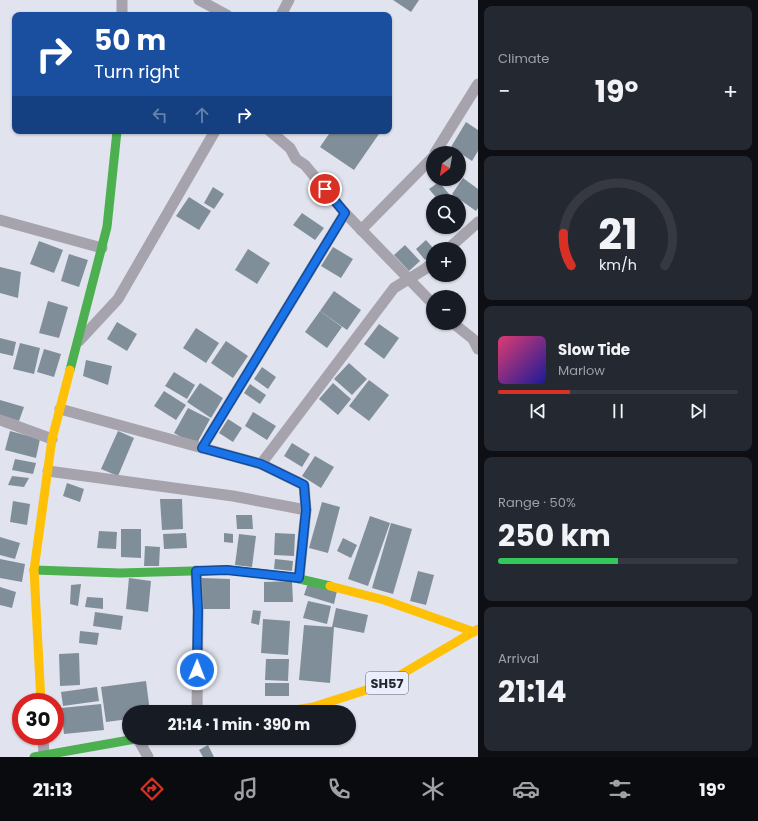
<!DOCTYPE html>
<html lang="en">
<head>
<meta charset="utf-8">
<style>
	body { margin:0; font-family:Poppins,sans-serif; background:#242831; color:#f1f3f6; height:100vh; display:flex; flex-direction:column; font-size:15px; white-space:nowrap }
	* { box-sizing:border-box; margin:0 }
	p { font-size:13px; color:#9ea1a6 }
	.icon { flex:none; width:22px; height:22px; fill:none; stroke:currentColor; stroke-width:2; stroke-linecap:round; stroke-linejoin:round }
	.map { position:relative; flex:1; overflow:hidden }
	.drawer { display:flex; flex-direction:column; gap:6px; padding:6px; background:#0d0f14; width:280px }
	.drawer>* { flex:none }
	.hud { position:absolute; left:12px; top:12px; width:380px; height:122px; border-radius:8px; box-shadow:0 1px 3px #0004; background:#1a4fa0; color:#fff; overflow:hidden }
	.needle { width:26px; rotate:211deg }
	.tools { position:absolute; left:426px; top:146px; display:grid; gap:8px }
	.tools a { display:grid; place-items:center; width:40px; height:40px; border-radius:50%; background:#171b24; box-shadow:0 1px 3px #0004; font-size:20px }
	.speed { position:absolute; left:12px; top:693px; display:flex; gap:8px; font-size:20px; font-weight:700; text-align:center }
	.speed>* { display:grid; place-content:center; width:52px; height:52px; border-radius:50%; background:#171b24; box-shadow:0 1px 3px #0004; line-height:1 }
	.speed .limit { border:6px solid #d22; background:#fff; color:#111 }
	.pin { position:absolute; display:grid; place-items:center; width:34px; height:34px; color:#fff; margin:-17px; border:2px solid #fff; border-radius:50%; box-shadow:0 1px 4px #0007 }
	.me { position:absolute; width:44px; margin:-22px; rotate:1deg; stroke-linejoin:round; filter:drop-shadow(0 0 3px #0008) }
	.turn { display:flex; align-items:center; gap:14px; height:84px; padding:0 16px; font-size:18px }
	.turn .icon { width:52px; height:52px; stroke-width:2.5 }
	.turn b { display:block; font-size:28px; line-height:34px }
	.lanes { display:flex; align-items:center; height:38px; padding:0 16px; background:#0003; justify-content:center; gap:20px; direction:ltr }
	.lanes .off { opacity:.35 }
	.big { font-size:30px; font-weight:700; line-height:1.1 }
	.drawer .widget { flex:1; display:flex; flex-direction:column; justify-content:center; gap:6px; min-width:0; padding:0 14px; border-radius:8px; background:#242831 }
	.drawer .dial { align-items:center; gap:0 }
	.dial svg { height:104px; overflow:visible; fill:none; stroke:#363941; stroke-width:7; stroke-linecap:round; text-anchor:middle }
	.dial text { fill:#f1f3f6; stroke:none }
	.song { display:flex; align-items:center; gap:12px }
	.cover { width:48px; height:48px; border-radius:6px; background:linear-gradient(135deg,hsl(340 70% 55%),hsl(240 70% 35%)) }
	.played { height:4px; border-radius:2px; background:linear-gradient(90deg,#d93025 30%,#363941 30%) }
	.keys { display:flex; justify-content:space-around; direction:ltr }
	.heat { display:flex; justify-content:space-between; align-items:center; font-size:22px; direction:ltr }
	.charge { height:6px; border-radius:3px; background:linear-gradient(90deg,#34c759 50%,#363941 0) }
	.trip { position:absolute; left:122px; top:705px; width:234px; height:40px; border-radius:20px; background:#171b24; box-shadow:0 1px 3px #0004; font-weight:700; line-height:40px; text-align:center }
	.tab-bar { display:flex; height:64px; justify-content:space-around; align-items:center; background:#090b0e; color:#9ea1a6 }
	.tab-bar .icon { width:28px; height:28px }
	.tab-bar .current { color:#d93025 }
	.tab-bar b { font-size:18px; color:#f1f3f6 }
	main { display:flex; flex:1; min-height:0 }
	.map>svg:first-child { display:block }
</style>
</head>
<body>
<main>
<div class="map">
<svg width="478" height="757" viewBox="0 0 478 757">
	<rect width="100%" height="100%" fill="#e1e4ee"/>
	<g fill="#808e99">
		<path d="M393,0H419L411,12Z"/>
		<path d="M466,122L478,130V151L472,161L451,147Z"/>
		<path d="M331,131H381L354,170L320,147Z"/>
		<path d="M463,178L478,189V208L476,211L452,194Z"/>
		<path d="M439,182L454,200L452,201H439L429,189Z"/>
		<path d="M213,187L224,194L214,209L204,203Z"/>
		<path d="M189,197L211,211L199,230L176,216Z"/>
		<path d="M302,213L324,228L315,240L293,225Z"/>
		<path d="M426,240L434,249H433V254L425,260L416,249Z"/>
		<path d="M39,241L63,250L54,273L30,264Z"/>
		<path d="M405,245L420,261L409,271L394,255Z"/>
		<path d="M333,247L353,259L341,278L321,266Z"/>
		<path d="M248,249L270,263L257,284L235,270Z"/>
		<path d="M69,254L88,260L79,287L61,281Z"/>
		<path d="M0,267L21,272L18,298L0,293Z"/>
		<path d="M334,291L361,310L347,330L320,311Z"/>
		<path d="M48,301L68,307L59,338L39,333Z"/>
		<path d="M320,311L342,327L327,348L305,332Z"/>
		<path d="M117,322L137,334L127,351L107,339Z"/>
		<path d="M379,324L399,338L384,359L364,344Z"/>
		<path d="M196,328L219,343L206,363L183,348Z"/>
		<path d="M0,338L16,342L13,356L0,353Z"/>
		<path d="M226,341L248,356L233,378L211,363Z"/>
		<path d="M20,343L40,348L34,374L13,369Z"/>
		<path d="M44,349L61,354L54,377L37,372Z"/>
		<path d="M86,360L112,366L108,385L83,376Z"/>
		<path d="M349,363L367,379L352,395L334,379Z"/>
		<path d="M262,367L276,377L268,389L254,379Z"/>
		<path d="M174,372L195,385L187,399L165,386Z"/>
		<path d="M369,380L389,395L369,421L349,406Z"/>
		<path d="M200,383L223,398L211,418L187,402Z"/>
		<path d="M333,383L351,399L338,415L319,399Z"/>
		<path d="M250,384L266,395L260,404L244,393Z"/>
		<path d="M164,391L186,405L176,420L154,406Z"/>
		<path d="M0,400L24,407L19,421L0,415Z"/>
		<path d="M188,408L210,419L196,445L174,433Z"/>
		<path d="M253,412L276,426L267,440L245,426Z"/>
		<path d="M228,419L242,428L233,442L219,433Z"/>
		<path d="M10,431L40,439L36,458L5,450Z"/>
		<path d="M118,431L134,438L118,476L101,469Z"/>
		<path d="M292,443L310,454L302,467L284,456Z"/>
		<path d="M315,456L334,467L321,488L302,476Z"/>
		<path d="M15,459L36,463L33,474L12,470Z"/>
		<path d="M12,476L29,478L24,487L8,485Z"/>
		<path d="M67,483L84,489L80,502L63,496Z"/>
		<path d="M160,499H182L183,529L162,530Z"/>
		<path d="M13,501L30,504L27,525L10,522Z"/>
		<path d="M322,502L340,507L328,553L309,548Z"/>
		<path d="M236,515H252L253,529H237Z"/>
		<path d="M370,516L390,523L368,586L348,579Z"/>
		<path d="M391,523L412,529L393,594L372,588Z"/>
		<path d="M121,529H141V558L121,557Z"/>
		<path d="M99,531L117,532L116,549L97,548Z"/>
		<path d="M186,533L187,548L164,549L163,534Z"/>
		<path d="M224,533L233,534V543L224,542Z"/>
		<path d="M275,533L295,534L294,556L274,555Z"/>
		<path d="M239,534L256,536L252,567L235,565Z"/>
		<path d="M0,537L20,543L15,559L0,555Z"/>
		<path d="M343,538L357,545L351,558L337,551Z"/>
		<path d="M145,546L160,547L159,566H144Z"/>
		<path d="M0,559L25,564L22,582L0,578Z"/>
		<path d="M275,559L293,561L292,571L274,569Z"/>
		<path d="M418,571L434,575L426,605L410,601Z"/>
		<path d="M129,578L151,581L148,612L126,609Z"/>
		<path d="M202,578L230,579V609H202Z"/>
		<path d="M292,581L293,602H264V582Z"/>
		<path d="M308,583L337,591L334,604L304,595Z"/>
		<path d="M81,584L78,606L70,604L71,585Z"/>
		<path d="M0,587L16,592L12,608L0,605Z"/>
		<path d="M87,597L103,598V609L85,607Z"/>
		<path d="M308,601L331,606L327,624L303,618Z"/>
		<path d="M336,608L368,615L364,633L334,627L330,683L299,680L304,625L332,627Z"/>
		<path d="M253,610L261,611L259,625L251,623Z"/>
		<path d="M95,612L123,616L121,630L93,626Z"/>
		<path d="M263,619L290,621L288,655L261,653Z"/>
		<path d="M80,631L99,633L97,645L79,643Z"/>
		<path d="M79,653L80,685L60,686L59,654Z"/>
		<path d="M266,659H289L288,681L265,680Z"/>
		<path d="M146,681L150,712H129V719L106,722L101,687Z"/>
		<rect x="265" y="683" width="24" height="13"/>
		<path d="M97,687L99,701L63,706L61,692Z"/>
		<path d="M101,704L104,730L64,734L61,708Z"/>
		<path d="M208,745L214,757H203L199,750Z"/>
	</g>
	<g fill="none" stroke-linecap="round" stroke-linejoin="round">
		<g stroke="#a6a3ad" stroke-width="11">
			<path d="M199,0L227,15"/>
			<path d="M122,15V0"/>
			<path d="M281,15L289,0"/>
			<path d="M270,131L290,148L296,159L305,165L345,213L433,304"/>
			<path d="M435,153L478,84"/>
			<path d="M0,220L102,248"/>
			<path d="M361,230L433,157"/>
			<path d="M448,249L478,222"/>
			<path d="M453,323L473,339L478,349"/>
			<path d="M79,341L118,299L215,131"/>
			<path d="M60,409L261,464L304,485L306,510L299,578"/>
			<path d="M0,420L52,439"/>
			<path d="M202,448L345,213"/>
			<path d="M261,464L394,288L425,269L433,262"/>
			<path d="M48,471L233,496L306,510"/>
			<path d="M196,571L198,610L197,712"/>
			<path d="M43,736L44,756"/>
			<path d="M138,739L148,757"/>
		</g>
		<g stroke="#4caf50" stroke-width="9">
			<path d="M70,370L107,227L117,131"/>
			<path d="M34,570L120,573L228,570L291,577L330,586"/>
			<path d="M34,757L141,738"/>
		</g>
		<g stroke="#ffc107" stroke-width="9">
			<path d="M330,586L384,600L474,632"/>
			<path d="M41,702L34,570L52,439L70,370"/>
			<path d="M285,712L313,707L385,684L478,629"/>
		</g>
	</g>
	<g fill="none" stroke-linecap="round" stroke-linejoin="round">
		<g stroke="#114b97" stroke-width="10">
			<path id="route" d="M197,670L198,610L196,571L227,570L299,578L306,510L304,485L261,464L202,448L345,213L325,189"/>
		</g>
		<use href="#route" stroke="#1a73e8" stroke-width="7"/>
	</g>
	<g text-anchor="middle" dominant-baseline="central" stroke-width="4" stroke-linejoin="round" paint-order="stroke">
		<rect fill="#eaeefd" stroke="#60636c" stroke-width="1" x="366" y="672" width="42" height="22" rx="3"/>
		<g font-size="13" font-weight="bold" fill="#25272e">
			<text x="387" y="683">SH57</text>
		</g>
	</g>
</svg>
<div class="tools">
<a><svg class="needle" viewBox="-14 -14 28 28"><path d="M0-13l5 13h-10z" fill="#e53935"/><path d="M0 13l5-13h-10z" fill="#9ea1a6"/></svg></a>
<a><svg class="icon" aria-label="search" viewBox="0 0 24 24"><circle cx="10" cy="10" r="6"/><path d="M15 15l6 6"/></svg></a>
<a>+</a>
<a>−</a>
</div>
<div class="speed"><div class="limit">30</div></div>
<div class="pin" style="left:325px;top:189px;background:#d93025"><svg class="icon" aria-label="arrive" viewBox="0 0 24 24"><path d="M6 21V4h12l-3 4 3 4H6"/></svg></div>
<svg class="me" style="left:197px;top:670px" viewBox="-20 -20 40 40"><circle r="17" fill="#1a73e8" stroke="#fff" stroke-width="3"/><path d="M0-11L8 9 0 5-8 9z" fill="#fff"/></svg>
<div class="trip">21:14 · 1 min · 390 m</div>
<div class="hud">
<div class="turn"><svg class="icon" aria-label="right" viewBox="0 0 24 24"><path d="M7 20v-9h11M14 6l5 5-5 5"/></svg><div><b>50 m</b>Turn right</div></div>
<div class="lanes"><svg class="icon off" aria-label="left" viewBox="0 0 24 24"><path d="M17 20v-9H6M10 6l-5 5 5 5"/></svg><svg class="icon off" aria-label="ahead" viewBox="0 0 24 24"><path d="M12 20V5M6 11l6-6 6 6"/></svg><svg class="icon" aria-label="right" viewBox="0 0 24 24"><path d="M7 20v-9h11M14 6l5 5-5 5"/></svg></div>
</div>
</div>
<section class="drawer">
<div class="widget"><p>Climate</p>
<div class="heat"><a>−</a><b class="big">19°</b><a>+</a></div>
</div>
<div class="widget dial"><svg viewBox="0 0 100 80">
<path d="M14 69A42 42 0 1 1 86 69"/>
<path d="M14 69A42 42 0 0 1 8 44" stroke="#d93025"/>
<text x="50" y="56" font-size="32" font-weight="700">21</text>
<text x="50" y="72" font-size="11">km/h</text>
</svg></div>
<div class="widget">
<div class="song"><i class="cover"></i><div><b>Slow Tide</b><p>Marlow</p></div></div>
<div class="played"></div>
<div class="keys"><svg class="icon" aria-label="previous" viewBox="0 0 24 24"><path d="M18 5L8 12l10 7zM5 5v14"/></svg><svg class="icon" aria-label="pause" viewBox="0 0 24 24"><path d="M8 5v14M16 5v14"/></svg><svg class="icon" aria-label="next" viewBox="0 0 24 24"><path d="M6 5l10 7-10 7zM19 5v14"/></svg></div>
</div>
<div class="widget"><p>Range · 50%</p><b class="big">250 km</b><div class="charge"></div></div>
<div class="widget"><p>Arrival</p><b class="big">21:14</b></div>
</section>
</main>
<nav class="tab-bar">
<b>21:13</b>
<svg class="icon current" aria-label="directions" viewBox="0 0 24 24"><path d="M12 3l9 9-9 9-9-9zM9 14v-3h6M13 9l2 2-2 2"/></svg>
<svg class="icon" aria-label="music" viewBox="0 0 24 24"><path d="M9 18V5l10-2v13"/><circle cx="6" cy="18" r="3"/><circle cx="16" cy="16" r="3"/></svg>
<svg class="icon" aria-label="phone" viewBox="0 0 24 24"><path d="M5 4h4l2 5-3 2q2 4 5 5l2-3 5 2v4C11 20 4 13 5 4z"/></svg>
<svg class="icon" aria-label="climate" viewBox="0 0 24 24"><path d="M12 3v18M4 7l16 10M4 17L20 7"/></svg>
<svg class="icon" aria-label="car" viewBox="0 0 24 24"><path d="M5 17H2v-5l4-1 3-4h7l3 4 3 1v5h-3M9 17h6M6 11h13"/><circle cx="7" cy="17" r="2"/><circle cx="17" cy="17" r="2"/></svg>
<svg class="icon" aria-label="filters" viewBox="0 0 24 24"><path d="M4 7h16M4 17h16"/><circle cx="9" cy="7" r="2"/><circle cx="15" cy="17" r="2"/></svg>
<b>19°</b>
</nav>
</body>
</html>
